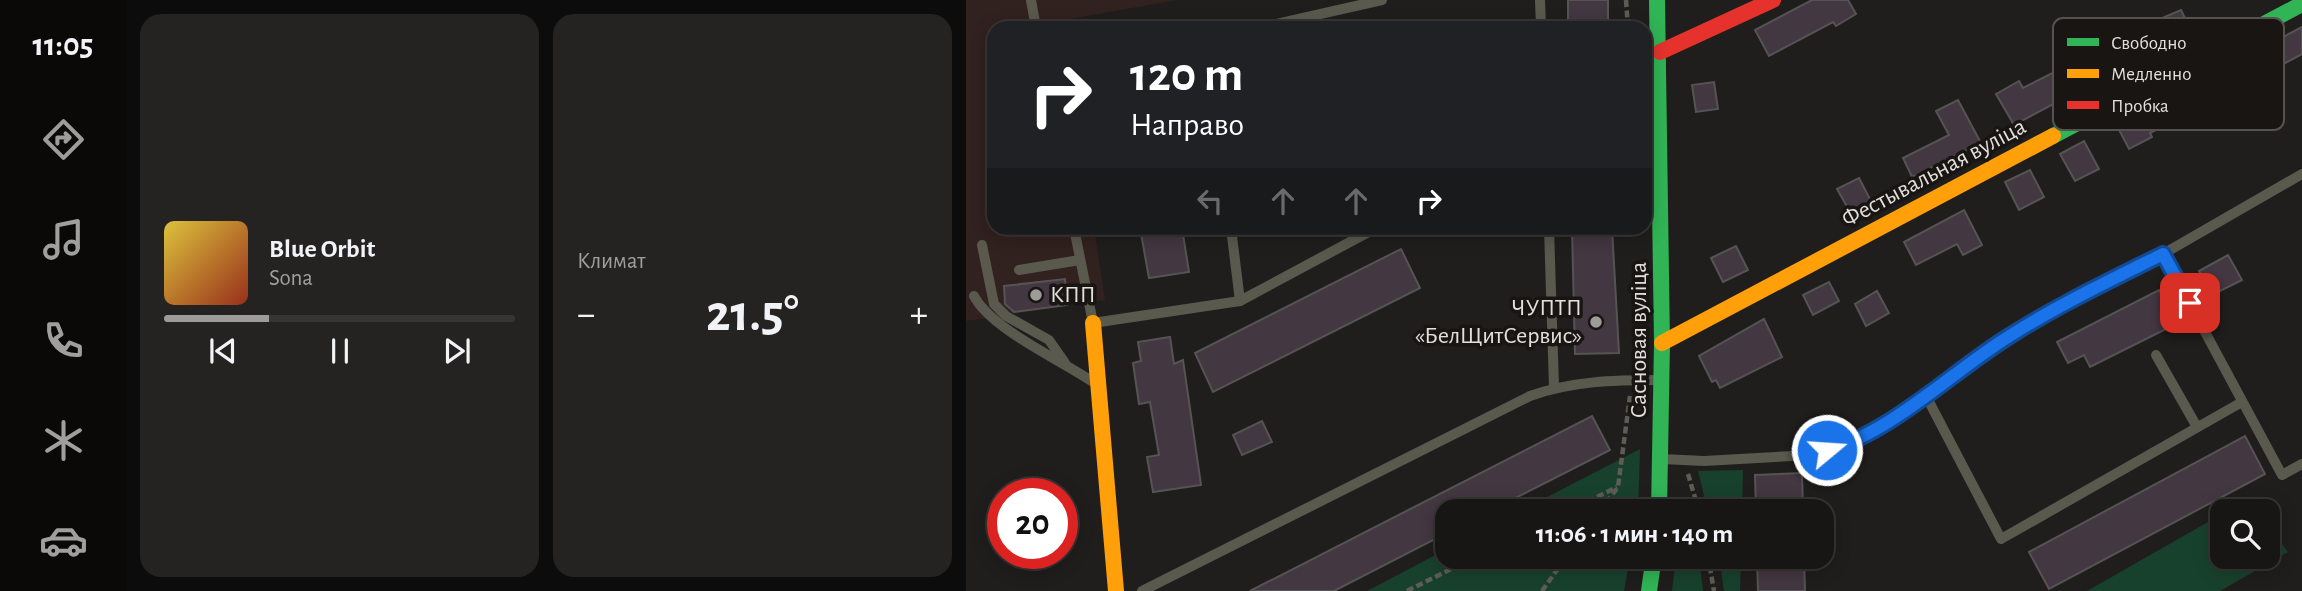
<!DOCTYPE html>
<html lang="ru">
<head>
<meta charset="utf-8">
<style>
	body { margin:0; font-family:"Alegreya Sans",sans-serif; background:#252322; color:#f1f3f6; height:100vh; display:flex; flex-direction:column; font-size:26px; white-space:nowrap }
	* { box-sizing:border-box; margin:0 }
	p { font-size:23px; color:#9f9fa0 }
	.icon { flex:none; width:38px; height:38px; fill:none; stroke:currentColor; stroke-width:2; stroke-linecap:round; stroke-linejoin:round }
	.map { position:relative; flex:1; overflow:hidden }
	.panel { display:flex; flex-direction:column; gap:14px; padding:14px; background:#0d0c0c; width:840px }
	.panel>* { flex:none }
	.banner { position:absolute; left:21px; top:21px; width:665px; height:214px; border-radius:21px; box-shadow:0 4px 18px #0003,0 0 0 2px #363534; background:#202124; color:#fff; overflow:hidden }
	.fabs { position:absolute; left:1244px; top:499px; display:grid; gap:14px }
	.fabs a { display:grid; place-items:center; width:70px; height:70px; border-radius:14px; background:#181615; box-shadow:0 4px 18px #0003,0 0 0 2px #363534; font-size:35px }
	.speed { position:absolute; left:21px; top:478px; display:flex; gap:14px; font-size:35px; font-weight:700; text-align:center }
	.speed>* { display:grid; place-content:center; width:91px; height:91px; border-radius:50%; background:#181615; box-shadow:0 4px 18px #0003,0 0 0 2px #363534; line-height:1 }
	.speed .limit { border:10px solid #d22; background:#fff; color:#111 }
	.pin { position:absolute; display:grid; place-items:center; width:60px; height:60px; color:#fff; margin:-30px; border-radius:14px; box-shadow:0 4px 10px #0006 }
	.me { position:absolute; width:77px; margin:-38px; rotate:72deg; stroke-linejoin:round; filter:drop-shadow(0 0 5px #0008) }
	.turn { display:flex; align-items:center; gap:24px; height:147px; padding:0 28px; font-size:32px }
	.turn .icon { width:91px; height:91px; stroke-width:2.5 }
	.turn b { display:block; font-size:49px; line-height:60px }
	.lanes { display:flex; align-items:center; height:66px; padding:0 28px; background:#0003; justify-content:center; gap:35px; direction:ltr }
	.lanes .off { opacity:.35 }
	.big { font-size:52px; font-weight:700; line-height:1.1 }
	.panel .tile { flex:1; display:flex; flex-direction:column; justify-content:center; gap:10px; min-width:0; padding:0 24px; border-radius:21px; background:#252322 }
	.song { display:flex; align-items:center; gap:21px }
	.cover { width:84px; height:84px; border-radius:10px; background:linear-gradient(135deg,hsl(50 70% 55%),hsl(10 70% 35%)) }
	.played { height:7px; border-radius:4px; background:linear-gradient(90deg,#9e9c99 30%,#363534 30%) }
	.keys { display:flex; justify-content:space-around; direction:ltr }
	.heat { display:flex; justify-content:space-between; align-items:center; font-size:38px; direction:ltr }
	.panel .tiles { flex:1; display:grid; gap:14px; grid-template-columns:repeat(2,1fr) }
	.trip { position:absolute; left:469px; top:499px; width:399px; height:70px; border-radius:21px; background:#181615; box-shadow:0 4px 18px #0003,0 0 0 2px #363534; font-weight:700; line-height:70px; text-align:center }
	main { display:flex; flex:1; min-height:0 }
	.tab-bar { display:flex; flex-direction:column; width:126px; justify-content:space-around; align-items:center; background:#0a0908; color:#9f9fa0 }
	.tab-bar .icon { width:49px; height:49px }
	.tab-bar .active { color:#9e9c99 }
	.tab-bar b { font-size:32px; color:#f1f3f6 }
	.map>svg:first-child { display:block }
</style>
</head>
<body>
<main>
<nav class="tab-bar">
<b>11:05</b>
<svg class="icon active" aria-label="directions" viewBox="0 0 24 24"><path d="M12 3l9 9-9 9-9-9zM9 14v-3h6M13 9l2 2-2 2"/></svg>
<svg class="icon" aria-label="music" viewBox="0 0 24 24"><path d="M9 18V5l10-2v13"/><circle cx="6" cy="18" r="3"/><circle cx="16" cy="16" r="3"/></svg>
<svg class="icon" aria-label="phone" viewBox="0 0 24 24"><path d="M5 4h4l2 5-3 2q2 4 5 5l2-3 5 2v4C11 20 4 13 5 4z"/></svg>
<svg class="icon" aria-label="climate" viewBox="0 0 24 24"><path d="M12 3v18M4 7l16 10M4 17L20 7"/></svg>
<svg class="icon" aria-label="car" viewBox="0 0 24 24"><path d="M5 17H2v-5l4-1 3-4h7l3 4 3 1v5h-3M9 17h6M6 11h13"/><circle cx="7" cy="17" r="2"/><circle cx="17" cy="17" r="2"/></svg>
</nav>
<section class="panel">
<div class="tiles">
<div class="tile">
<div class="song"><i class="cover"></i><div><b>Blue Orbit</b><p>Sona</p></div></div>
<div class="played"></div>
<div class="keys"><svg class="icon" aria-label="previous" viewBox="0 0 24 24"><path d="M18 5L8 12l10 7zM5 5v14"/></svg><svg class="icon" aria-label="pause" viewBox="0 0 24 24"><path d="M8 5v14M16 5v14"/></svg><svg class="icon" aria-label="next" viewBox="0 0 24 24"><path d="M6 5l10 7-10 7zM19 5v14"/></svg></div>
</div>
<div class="tile"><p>Климат</p>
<div class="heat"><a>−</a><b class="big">21.5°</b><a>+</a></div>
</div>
</div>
</section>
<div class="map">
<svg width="1336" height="591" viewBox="0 0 1336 591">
	<rect width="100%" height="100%" fill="#201e1c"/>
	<path fill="#31211f" d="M0,0H211L99,20V28H28V228H128L139,300L0,321Z"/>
	<g fill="#18412d">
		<path d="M674,449L672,511H554Z"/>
		<path d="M777,470L776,511H742L732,471Z"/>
		<path d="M1256,514V556H1302V526L1322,552L1254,591H1121Z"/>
		<path d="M481,549V556L664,557L658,591H401Z"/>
		<path d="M710,557H733L737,591H706Z"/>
		<path d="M753,557H775L774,591H758Z"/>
	</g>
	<g fill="#433741" stroke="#555354" stroke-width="2">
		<rect x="602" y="0" width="40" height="28"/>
		<path d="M846,0H882L890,14L870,26L867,22L803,56L789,30Z"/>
		<path d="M1215,10L1226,32L1167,59L1156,35Z"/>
		<path d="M1336,27V54L1280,84L1282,87L1261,97L1260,94L1184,133L1186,137L1163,149L1150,124Z"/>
		<path d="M1108,62L1121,86L1048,125L1030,94L1053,81L1057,88Z"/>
		<path d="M748,82L752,109L730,112L726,85Z"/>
		<path d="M992,100L1015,143L946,177L937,158L983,135L970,111Z"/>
		<path d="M1118,141L1133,169L1109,181L1094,154Z"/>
		<path d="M1064,170L1078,197L1053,210L1039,182Z"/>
		<path d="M893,178L905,201L884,212L871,189Z"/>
		<path d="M998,210L1016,245L997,255L991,244L950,265L938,242Z"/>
		<path d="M174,228H216L223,272L183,278Z"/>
		<path d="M606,228H646L653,353L609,354Z"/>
		<path d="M770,246L782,270L757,282L745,258Z"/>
		<path d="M435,249L454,288L247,392L229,353Z"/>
		<path d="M1262,255L1276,280L1246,295L1233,271Z"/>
		<path d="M99,279L102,305L48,312L39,304L38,286Z"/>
		<path d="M863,282L873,301L847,315L837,295Z"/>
		<path d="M1193,290L1210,324L1124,367L1118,355L1102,363L1091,342Z"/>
		<path d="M911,291L923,313L900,326L889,304Z"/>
		<path d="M798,319L816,357L754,388L750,380L746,382L733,356Z"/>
		<path d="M204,337L208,364L217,360L235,485L187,492L181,457L193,455L184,402L173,404L167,363L175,361L172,342Z"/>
		<path d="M626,416L644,450L524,511H481V533L368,591H284Z"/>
		<path d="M296,421L306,442L276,455L267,435Z"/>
		<path d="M1279,436L1299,474L1083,589L1063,552Z"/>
		<path d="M836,473L837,511H790L789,475Z"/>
		<path d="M791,556H838L839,591H792Z"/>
	</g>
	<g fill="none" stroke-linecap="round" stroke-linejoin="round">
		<g stroke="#5d5c55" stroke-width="4.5" stroke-dasharray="7 3.5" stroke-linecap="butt">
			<path d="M660,0L662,28"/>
			<path d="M722,474L733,511"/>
			<path d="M603,511L651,487"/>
			<path d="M634,511L652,487L664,396"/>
			<path d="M742,556L748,591"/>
			<path d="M441,591L511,556"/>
			<path d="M576,591L601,556"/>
		</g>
		<g stroke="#59594e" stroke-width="10">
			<path d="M65,0L70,28"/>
			<path d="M574,0L575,28"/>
			<path d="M293,28L416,0"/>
			<path d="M1336,174L1197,254L1316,475L1336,464"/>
			<path d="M108,228L127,323L274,301L265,228"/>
			<path d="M583,228L588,387"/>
			<path d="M16,245L28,304L40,316L83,340L99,363"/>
			<path d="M53,270L114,260"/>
			<path d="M8,296C25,329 95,360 127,382"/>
			<path d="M274,301L410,228"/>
			<path d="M1190,355L1231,427"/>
			<path d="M959,394L1035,539L1276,402"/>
			<path d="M696,459L738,461L844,455L896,439L1040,338L1091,307L1197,254"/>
			<path d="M176,591L564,396C606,381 648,380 692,380"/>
		</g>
		<g stroke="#30b455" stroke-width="16">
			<path d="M691,0L696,343L693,511"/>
			<path d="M1087,136L1336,4"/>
			<path d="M683,591L688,556"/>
		</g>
		<g stroke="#ff9f0a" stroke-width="16">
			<path d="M127,323L150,591"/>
			<path d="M696,343L1087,136"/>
		</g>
		<path stroke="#e5322d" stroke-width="16" d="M694,52L807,0"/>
	</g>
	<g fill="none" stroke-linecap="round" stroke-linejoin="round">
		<g stroke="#114b97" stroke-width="18">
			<path id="route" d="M861,450C923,434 986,372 1042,337C1092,305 1145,280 1197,254L1224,303"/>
		</g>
		<use href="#route" stroke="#1a73e8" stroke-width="12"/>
	</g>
	<g fill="#9e9c99" stroke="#181512" stroke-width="2.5">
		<circle cx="70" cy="295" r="7"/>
		<circle cx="630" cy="322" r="7"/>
	</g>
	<g text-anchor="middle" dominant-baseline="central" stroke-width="7" stroke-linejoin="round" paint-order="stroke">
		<g font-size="24" fill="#e2e0dd" stroke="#181512">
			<text transform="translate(968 173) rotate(-28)">Фестывальная вуліца</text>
			<text transform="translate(673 340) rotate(-90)">Сасновая вуліца</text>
		</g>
		<g font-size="24" fill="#e2e0dd" stroke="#181512" text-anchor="start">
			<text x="84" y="295">КПП</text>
			<text x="616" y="308" text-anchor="end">ЧУПТП<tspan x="616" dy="28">«БелЩитСервис»</tspan></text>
		</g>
	</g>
	<rect x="1087" y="18" width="231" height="112" rx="10" fill="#181512" stroke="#55524f" stroke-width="2"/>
	<rect x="1101" y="38" width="32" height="8" fill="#30b455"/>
	<rect x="1101" y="69" width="32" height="9" fill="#ff9f0a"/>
	<rect x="1101" y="101" width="32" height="8" fill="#e5322d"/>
	<g font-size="19" fill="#e2e0dd">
		<text x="1145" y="49">Свободно</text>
		<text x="1145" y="80">Медленно</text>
		<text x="1145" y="112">Пробка</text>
	</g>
</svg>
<div class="fabs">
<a><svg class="icon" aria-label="search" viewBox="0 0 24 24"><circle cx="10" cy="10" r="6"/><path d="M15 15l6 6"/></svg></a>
</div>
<div class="speed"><div class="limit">20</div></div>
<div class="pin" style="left:1224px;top:303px;background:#d93025"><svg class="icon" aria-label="arrive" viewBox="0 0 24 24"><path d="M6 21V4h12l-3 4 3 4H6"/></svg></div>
<svg class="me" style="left:861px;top:450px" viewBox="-20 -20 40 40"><circle r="17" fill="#1a73e8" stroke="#fff" stroke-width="3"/><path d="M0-11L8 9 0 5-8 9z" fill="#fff"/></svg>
<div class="trip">11:06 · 1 мин · 140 m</div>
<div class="banner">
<div class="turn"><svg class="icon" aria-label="right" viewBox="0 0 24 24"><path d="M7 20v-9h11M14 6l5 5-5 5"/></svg><div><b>120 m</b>Направо</div></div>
<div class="lanes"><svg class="icon off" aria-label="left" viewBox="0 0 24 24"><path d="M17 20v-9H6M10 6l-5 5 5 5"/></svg><svg class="icon off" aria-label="ahead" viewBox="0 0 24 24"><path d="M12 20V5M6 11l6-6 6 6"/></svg><svg class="icon off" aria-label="ahead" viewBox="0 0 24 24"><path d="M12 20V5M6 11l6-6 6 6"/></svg><svg class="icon" aria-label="right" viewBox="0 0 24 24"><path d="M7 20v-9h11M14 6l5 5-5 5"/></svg></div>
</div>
</div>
</main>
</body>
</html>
